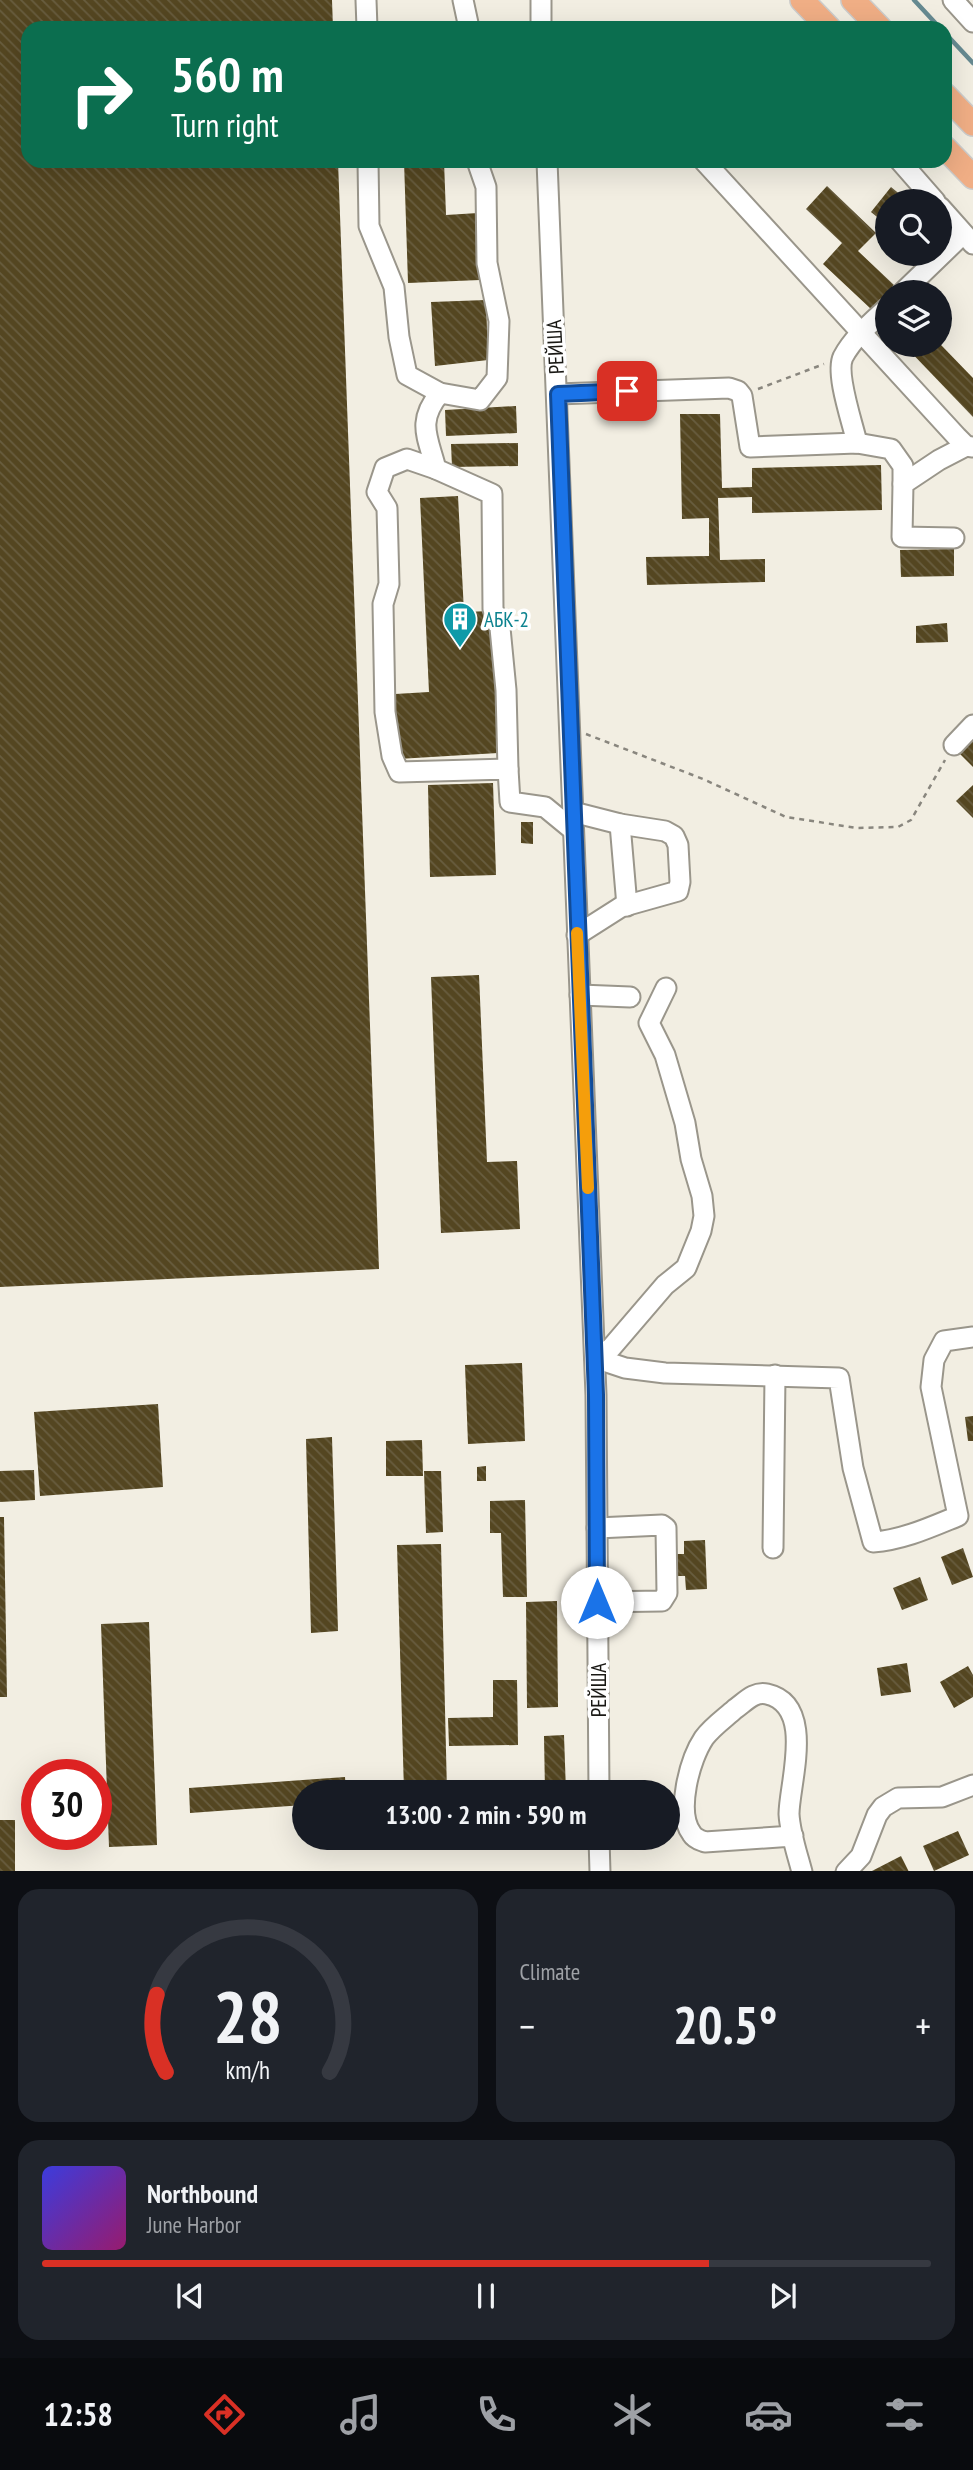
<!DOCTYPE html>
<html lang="en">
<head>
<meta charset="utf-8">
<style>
	body { margin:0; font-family:"PT Sans Narrow",sans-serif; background:#20242c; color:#f1f3f6; height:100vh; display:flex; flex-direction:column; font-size:26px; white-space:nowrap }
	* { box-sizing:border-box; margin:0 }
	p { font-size:23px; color:#9ea1a6 }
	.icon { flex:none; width:38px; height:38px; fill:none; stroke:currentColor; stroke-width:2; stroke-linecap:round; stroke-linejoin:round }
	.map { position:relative; height:1871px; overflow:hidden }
	.side { display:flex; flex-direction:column; gap:18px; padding:18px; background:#0d0f14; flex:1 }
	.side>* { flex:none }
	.banner { position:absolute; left:21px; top:21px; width:931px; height:147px; border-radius:21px; box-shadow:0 7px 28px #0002; background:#0b6e4f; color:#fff; overflow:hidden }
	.controls { position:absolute; left:875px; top:189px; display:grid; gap:14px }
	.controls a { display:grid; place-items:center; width:77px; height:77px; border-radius:50%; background:#171b24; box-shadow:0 7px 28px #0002; font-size:35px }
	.speed { position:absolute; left:21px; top:1759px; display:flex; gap:14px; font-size:35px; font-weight:700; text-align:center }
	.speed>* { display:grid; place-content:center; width:91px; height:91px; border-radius:50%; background:#171b24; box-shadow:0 7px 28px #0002; line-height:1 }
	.speed .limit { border:10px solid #d22; background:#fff; color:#111 }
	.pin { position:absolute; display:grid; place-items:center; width:60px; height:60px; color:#fff; margin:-30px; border-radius:14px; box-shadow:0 4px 10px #0006 }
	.me { position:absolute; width:77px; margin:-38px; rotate:0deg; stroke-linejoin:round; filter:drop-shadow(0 0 5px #0008) }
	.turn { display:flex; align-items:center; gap:24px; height:147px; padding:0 35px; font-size:32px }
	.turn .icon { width:91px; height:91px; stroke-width:2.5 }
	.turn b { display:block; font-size:49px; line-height:60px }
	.big { font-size:52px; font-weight:700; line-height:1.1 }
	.side .card { flex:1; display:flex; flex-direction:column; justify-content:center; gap:10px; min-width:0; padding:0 24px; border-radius:21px; background:#20242c }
	.side .dial { align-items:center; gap:0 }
	.dial svg { height:182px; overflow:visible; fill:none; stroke:#363941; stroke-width:7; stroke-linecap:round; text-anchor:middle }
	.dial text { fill:#f1f3f6; stroke:none }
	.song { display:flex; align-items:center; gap:21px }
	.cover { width:84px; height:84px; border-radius:10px; background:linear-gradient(135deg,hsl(240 70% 55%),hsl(320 70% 35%)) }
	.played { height:7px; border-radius:4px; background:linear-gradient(90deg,#d93025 75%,#363941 75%) }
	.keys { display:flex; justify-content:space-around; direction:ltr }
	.heat { display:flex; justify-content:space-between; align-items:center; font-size:38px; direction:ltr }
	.side .tiles { flex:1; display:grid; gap:18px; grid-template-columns:1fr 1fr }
	.card:last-child { grid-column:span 2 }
	.trip { position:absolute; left:292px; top:1780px; width:388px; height:70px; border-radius:35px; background:#171b24; box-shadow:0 7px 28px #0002; font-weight:700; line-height:70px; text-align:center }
	.tabs { display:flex; height:112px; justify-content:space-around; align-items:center; background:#090b0e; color:#9ea1a6 }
	.tabs .icon { width:49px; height:49px }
	.tabs .on { color:#d93025 }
	.tabs b { font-size:32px; color:#f1f3f6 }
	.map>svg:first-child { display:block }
</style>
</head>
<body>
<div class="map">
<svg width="973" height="1872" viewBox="0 0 973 1872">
	<defs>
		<pattern id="building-back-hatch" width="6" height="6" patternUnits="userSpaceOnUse" patternTransform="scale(1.75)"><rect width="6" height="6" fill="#544621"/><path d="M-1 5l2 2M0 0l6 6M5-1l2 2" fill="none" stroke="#685d3f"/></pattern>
	</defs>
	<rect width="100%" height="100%" fill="#f2eee2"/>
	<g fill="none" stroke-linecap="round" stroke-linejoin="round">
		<g stroke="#668a91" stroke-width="4.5">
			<path d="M914,0L940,28"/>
			<path d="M945,33L973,63"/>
		</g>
	</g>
	<g fill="url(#building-back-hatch)">
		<path d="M0,0H332L333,28H28V161H338L379,1269L0,1287Z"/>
		<path d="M440,22V28H400V23Z"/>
		<path d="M404,161H444L446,215L478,213L480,280L408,283Z"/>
		<path d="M827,186L876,233L858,251L894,285L871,309L823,264L842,243L806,209Z"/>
		<path d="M891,187L908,201H887V225L871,212Z"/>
		<path d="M486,300L488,360L435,366L431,302Z"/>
		<path d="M904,345H941L973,378V417Z"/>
		<path d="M516,406L517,433L446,436L445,410Z"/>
		<path d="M680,414H720L722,488L752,487V468L881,465L882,510L752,513V497L718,498L720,560L765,559V582L647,585L646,557L709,556V518L682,519Z"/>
		<path d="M518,443V466L452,467L451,444Z"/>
		<path d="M458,496L464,612L491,611L498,753L398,759L395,694L429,692L420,498Z"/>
		<path d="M954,549V576L901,577L900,550Z"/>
		<path d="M947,623L948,642L916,643V626Z"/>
		<path d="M973,735V767L957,751Z"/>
		<path d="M493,783L496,875L430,877L428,785Z"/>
		<path d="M973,785V818L956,801Z"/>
		<path d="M521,822H533V844L521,843Z"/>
		<path d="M479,975L487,1162L517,1161L520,1229L441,1233L431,977Z"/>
		<path d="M522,1363L525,1441L468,1444L465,1365Z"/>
		<path d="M158,1404L163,1487L40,1496L34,1412Z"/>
		<path d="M973,1416V1441H968L965,1417Z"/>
		<path d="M332,1437L338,1631L311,1633L306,1439Z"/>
		<path d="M422,1440L423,1476H386V1441Z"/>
		<path d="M486,1466V1481H477V1467Z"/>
		<path d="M34,1470L35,1500L0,1502V1471Z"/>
		<path d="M424,1471H441L443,1532L426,1533Z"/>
		<path d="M525,1500L527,1597H503L501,1533H490V1501Z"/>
		<path d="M0,1517H4L7,1697H0Z"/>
		<path d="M705,1540L707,1589L686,1590L685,1576H674V1554H684V1541Z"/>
		<path d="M441,1544L447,1792H404L397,1545Z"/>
		<path d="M963,1548L973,1577L952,1585L941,1557Z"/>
		<path d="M920,1577L928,1600L902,1610L893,1588Z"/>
		<path d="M557,1601L558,1707L527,1708L526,1602Z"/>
		<path d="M149,1622L157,1845L109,1847L101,1624Z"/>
		<path d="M907,1663L911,1692L881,1696L877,1668Z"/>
		<path d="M968,1666L973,1675V1697L954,1708L940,1682Z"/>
		<path d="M493,1680H517L518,1745L449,1746L448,1718L493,1717Z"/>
		<path d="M564,1735L566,1792H545L544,1736Z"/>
		<path d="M345,1777L346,1792H304V1805L190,1813L189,1788Z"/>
		<path d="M541,1783L542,1792H482V1786Z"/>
		<rect x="0" y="1820" width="15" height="52"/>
		<path d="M958,1831L969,1855L934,1871L923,1846Z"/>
		<path d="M901,1856L909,1872H870Z"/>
	</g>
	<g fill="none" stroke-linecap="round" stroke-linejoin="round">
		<g stroke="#9a968b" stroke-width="23">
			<g id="minor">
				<path d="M366,0L367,28"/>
				<path d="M463,0L469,28"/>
				<path d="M953,0L973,22"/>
				<path d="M541,28V0"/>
				<path d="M368,161L369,226L394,287L399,337L407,375L440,393L480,400L497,378L499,321L487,263L486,187L477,161"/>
				<path d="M547,161L596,1395L599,1792"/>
				<path d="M704,161L957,437L966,446L973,447"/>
				<path d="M900,161L935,201"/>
				<path d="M940,207L973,244"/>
				<path d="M903,292L963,234"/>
				<path d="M440,393C416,422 428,437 436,469L492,494L493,609L500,628L506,690L508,769"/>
				<path d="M557,394L729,388L738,391L742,396L750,447L857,443L891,449L903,466V484"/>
				<path d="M857,443C853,424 835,374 843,357C853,338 872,322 887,308"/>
				<path d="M436,469L407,459L385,468L377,492L387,508L389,584L383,604L385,712L392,756L399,772L508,769L510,802L545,807L573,830"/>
				<path d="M954,538L902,537L903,484L939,460L966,446"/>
				<path d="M954,745L973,725"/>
				<path d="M573,812L620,824L665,831L674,836L678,845L680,882L678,891L621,907L577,935"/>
				<path d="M620,824L627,906"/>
				<path d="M580,995L630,997"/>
				<path d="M595,1358L625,1368L665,1373L839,1378L853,1468L873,1542C903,1540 931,1527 958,1516L931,1387L934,1360L944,1341L973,1337"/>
				<path d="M595,1358L611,1348L665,1285L686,1268L701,1231L704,1216L702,1196L691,1159L685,1123L665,1055L649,1023L666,988"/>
				<path d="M597,1528L662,1525L666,1528L667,1593L662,1601L597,1602"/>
				<path d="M773,1548L775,1375"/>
				<path d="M793,1836L705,1842C700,1840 695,1839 692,1834C675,1812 690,1759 704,1738C712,1727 725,1718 735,1709C745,1702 754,1691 767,1694C816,1705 789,1784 789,1814C790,1833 797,1853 802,1872"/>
				<path d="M599,1838L600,1872"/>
				<path d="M846,1872L861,1856L877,1815L883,1807L898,1798L942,1797L973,1785"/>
			</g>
		</g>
		<g stroke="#cccccb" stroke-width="26">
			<g id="major">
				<path d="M802,0L829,28"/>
				<path d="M853,0L880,28"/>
				<path d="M945,95L973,124"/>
				<path d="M945,148L973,177"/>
			</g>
		</g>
		<g stroke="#89867e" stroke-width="2.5" stroke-dasharray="5 5" stroke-linecap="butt">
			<path d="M758,389L824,364"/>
			<path d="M586,734L703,779L786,817L857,828L898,827L911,820L945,760"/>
		</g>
		<use href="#minor" stroke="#fff" stroke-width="19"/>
		<use href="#major" stroke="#f0ae85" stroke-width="23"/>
	</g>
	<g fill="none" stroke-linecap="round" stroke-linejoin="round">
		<g stroke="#114b97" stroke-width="18">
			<path id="route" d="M597,1602L596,1395L558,394L627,391"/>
		</g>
		<use href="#route" stroke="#1a73e8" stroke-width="12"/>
		<path stroke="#f59e0b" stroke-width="12" d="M577,933L588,1188"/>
	</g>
	<defs>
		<g id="building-pin" transform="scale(1.75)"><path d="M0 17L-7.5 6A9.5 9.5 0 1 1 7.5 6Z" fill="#0f9aa8" stroke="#fff"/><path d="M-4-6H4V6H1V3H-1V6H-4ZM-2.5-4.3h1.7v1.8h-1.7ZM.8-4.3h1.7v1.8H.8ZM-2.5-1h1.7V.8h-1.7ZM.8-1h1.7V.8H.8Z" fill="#fff"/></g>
	</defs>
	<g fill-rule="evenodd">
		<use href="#building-pin" x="460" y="619"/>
	</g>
	<g text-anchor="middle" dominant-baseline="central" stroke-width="7" stroke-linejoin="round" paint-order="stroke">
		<g font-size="21" fill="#191814" stroke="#fff">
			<text transform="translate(555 347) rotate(-93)">РЕЙША</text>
			<text transform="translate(598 1690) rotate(-90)">РЕЙША</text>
		</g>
		<g font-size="21" fill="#0d838f" stroke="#fff" text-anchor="start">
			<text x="484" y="619">АБК-2</text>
		</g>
	</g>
</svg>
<div class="controls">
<a><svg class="icon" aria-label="search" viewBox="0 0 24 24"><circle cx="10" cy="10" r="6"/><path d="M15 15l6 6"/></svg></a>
<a><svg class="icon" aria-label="layers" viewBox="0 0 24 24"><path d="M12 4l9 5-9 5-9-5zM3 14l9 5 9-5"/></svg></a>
</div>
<div class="speed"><div class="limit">30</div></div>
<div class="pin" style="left:627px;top:391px;background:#d93025"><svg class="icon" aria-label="arrive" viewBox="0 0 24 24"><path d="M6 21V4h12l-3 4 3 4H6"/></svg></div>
<svg class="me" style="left:597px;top:1602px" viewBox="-20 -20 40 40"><circle r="19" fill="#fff"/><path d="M0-13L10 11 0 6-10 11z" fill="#1a73e8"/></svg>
<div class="trip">13:00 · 2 min · 590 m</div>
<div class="banner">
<div class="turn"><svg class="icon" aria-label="right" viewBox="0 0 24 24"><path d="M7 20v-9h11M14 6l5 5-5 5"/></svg><div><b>560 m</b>Turn right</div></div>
</div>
</div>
<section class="side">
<div class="tiles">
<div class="card dial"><svg viewBox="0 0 100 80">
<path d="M14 69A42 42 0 1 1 86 69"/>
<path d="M14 69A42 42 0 0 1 10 35" stroke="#d93025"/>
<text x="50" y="56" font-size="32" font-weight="700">28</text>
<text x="50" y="72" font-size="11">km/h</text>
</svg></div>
<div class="card"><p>Climate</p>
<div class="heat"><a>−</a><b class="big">20.5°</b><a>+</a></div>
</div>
<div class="card">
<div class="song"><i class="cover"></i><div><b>Northbound</b><p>June Harbor</p></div></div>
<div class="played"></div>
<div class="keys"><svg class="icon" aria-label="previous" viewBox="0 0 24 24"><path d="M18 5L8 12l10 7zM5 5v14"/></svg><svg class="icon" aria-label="pause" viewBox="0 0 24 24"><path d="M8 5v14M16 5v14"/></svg><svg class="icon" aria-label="next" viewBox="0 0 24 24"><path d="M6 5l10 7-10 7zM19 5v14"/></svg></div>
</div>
</div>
</section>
<nav class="tabs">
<b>12:58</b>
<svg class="icon on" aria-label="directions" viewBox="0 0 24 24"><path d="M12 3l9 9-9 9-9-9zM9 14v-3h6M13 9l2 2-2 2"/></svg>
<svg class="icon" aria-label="music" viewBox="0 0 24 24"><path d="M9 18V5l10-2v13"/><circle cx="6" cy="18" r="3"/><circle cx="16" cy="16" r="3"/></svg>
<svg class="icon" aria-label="phone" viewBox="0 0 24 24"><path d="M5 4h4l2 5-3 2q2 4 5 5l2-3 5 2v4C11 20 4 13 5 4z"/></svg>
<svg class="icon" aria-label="climate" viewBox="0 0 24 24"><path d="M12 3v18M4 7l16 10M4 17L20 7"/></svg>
<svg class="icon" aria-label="car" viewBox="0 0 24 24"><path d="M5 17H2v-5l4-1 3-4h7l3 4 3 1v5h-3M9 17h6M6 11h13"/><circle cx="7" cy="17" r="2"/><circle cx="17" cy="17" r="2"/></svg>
<svg class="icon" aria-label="filters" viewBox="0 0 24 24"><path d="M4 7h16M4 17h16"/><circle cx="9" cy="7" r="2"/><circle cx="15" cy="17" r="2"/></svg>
</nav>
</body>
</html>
